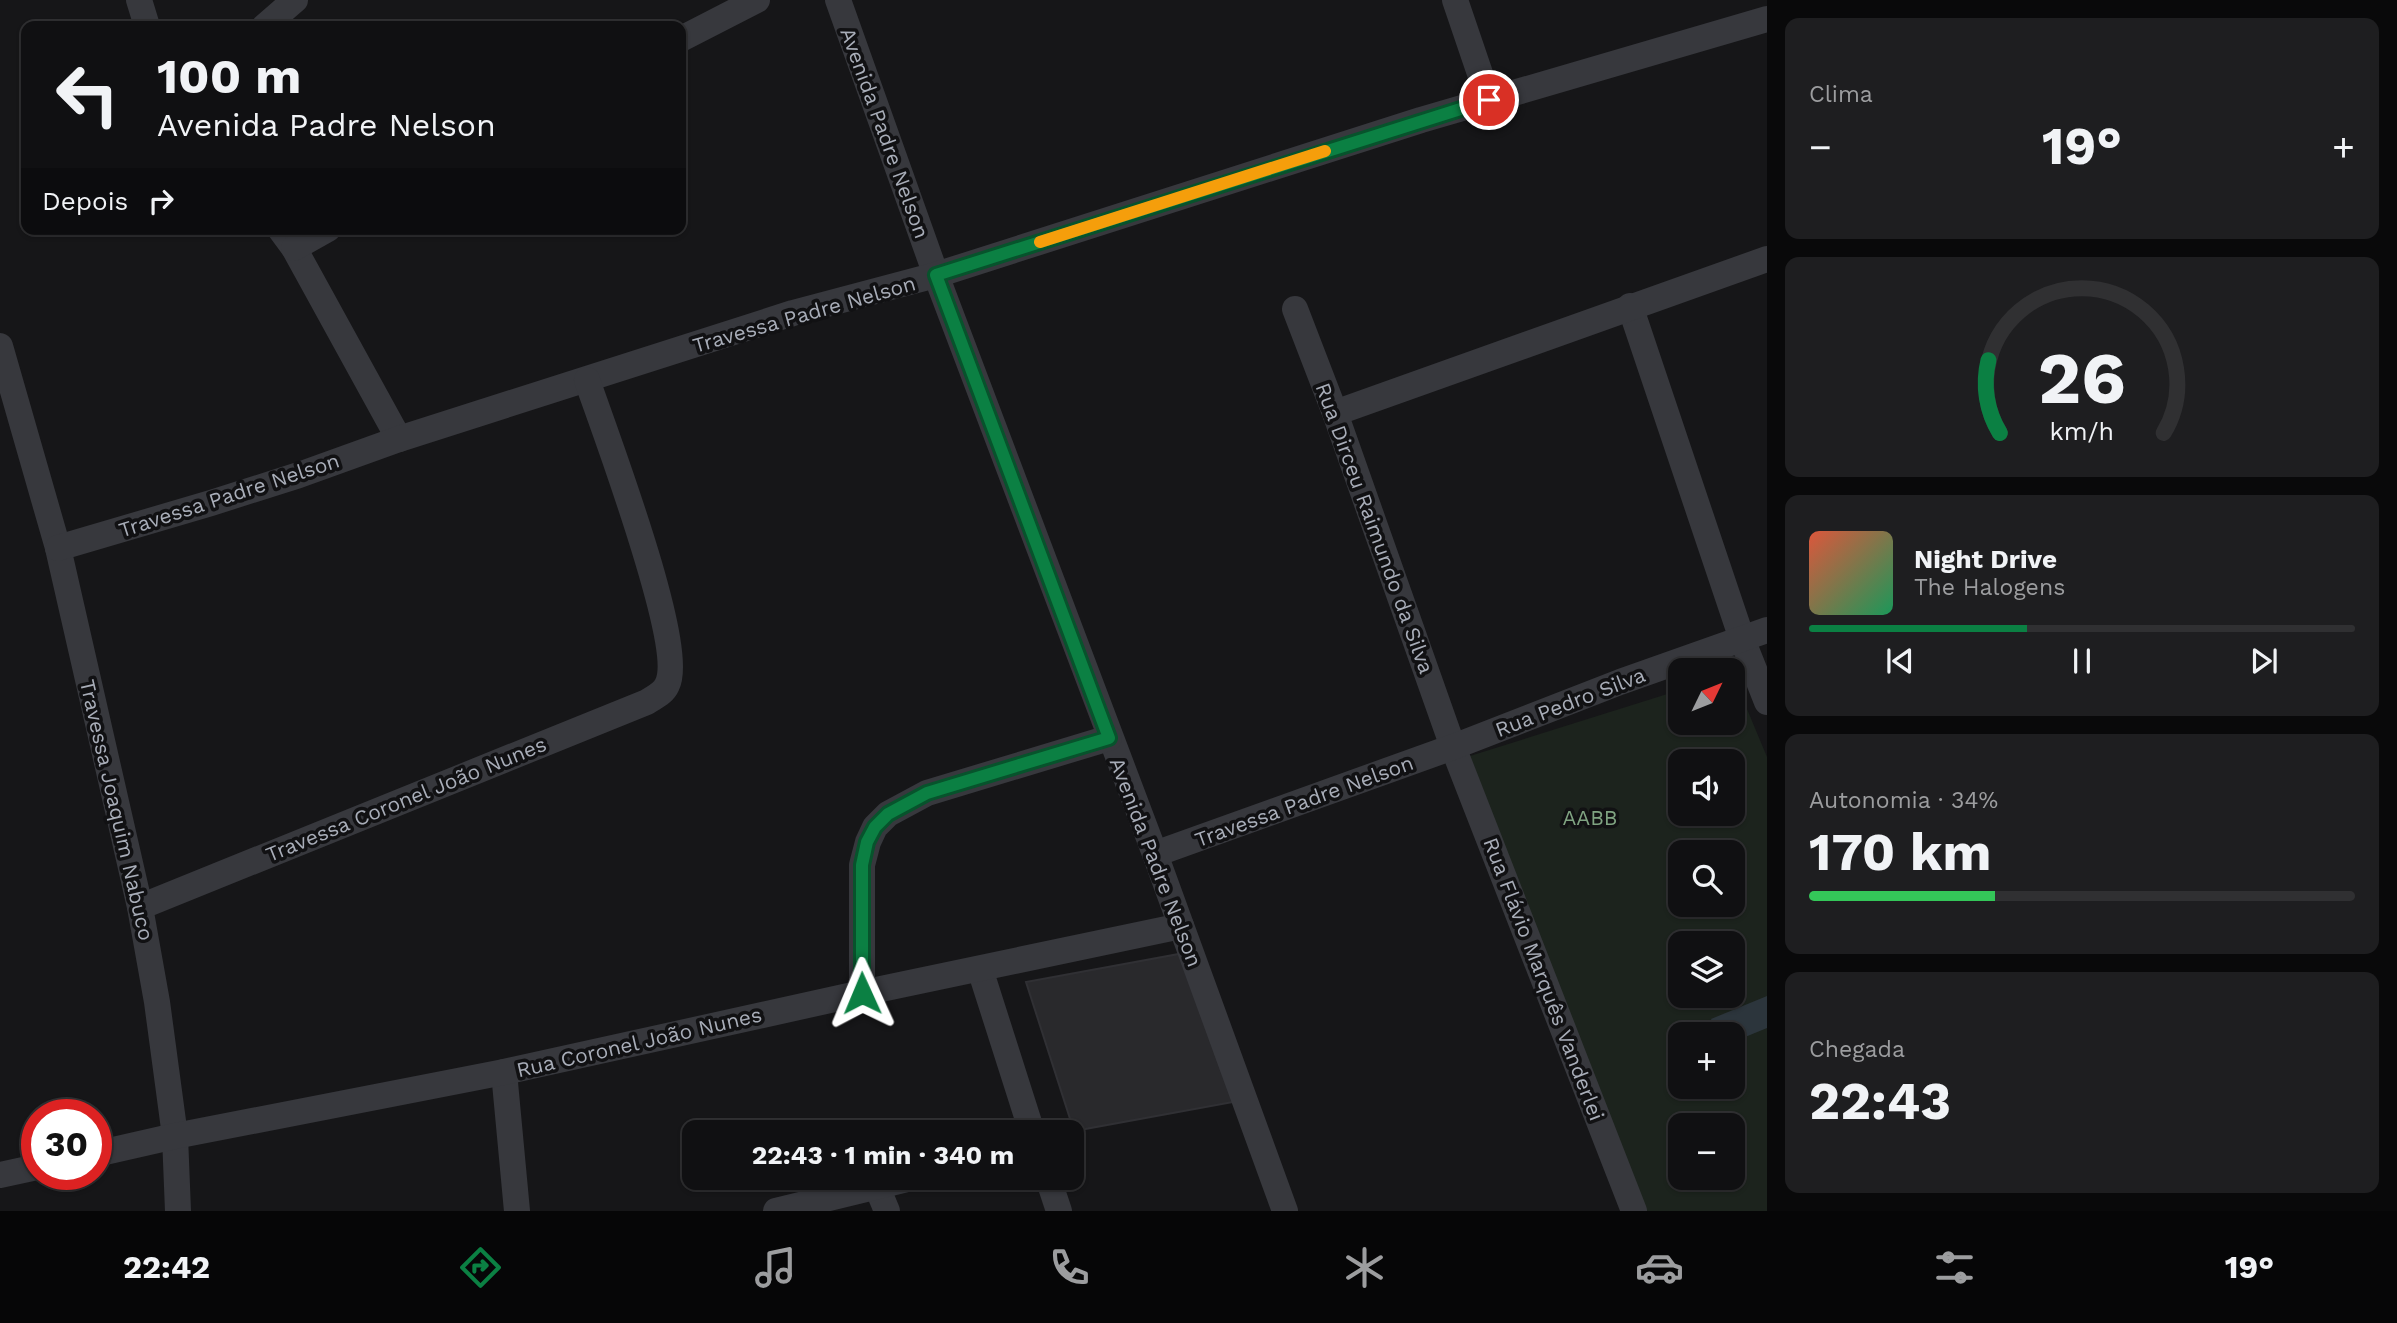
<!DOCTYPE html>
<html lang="pt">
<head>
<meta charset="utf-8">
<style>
	body { margin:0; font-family:"Work Sans",sans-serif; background:#1e1e20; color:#f1f3f6; height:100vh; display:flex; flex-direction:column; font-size:26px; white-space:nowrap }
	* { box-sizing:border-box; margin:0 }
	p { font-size:23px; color:#9c9d9f }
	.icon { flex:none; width:38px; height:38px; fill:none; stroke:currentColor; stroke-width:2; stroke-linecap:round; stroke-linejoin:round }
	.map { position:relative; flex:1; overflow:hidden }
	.details { display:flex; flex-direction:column; gap:18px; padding:18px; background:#09090a; width:630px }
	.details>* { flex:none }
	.hud { position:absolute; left:21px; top:21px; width:665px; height:214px; border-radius:14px; box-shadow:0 2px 5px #0004,0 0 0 2px #303032; background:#101012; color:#f1f3f6; overflow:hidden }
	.needle { width:46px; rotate:47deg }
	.tools { position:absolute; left:1668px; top:658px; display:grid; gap:14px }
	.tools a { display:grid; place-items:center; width:77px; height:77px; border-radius:14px; background:#101012; box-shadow:0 2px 5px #0004,0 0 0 2px #303032; font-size:35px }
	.speed { position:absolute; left:21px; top:1099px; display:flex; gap:14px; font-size:35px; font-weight:700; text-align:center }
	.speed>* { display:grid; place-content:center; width:91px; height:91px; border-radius:50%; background:#101012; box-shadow:0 2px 5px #0004,0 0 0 2px #303032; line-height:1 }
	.speed .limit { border:10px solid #d22; background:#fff; color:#111 }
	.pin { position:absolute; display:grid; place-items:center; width:60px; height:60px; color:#fff; margin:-30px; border:4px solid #fff; border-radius:50%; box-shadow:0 2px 7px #0007 }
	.me { position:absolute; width:77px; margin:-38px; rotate:359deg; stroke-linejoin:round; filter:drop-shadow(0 0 5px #0008) }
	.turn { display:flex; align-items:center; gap:24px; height:147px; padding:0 21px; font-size:32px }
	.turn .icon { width:91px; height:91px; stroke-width:2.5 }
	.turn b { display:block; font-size:49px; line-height:60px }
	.then { display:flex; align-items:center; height:66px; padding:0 21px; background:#0003; gap:14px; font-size:26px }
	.big { font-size:52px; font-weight:700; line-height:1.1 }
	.details .card { flex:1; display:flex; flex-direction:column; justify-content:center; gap:10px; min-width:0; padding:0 24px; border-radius:14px; background:#1e1e20 }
	.details .dial { align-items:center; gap:0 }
	.dial svg { height:182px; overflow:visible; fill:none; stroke:#303032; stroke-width:7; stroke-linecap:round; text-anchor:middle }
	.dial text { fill:#f1f3f6; stroke:none }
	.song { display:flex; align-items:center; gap:21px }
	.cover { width:84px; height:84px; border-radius:10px; background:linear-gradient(135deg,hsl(10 70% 55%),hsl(150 70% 35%)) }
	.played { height:7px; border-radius:4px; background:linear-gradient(90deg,#0b8043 40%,#303032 40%) }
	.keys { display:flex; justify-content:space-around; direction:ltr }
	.heat { display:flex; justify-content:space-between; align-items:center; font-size:38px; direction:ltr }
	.charge { height:10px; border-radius:5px; background:linear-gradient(90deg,#34c759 34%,#303032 0) }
	.trip { position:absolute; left:682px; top:1120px; width:402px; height:70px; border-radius:14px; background:#101012; box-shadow:0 2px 5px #0004,0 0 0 2px #303032; font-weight:700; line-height:70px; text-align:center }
	.dock { display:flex; height:112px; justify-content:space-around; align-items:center; background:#060607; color:#9c9d9f }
	.dock .icon { width:49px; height:49px }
	.dock .active { color:#0b8043 }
	.dock b { font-size:32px; color:#f1f3f6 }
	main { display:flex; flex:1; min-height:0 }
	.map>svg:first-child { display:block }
</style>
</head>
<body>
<main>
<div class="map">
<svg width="1767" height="1211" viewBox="0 0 1767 1211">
	<rect width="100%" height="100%" fill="#161618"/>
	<path fill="#1c231d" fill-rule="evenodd" d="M1732,673L1767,757V1211H1645L1470,756L1680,690V723H1732ZM1680,761H1732V814H1680ZM1680,852H1732V905H1680ZM1680,943H1732V996H1680ZM1680,1034H1732V1087H1680ZM1680,1125H1732V1178H1680Z"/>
	<path fill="#2c353c" d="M1767,996V1028L1733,1042L1732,1034H1717L1711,1019Z"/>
	<path fill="#29292c" stroke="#303034" stroke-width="2" d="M1179,954L1233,1102L1074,1131L1026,982Z"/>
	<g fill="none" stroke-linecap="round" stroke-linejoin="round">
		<g stroke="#37383d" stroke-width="26">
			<path d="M139,0L147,26"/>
			<path d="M838,0L936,275L1155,854L1285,1211"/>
			<path d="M1455,0L1489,100"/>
			<path d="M265,26L295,0"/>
			<path d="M681,39L757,0"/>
			<path d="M280,229L294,248L399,439"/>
			<path d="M294,248L328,229"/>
			<path d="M1630,306L1742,639L1767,702"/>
			<path d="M1295,309L1335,413L1453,747L1634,1211"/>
			<path d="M0,346L58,548L140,907L157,1002L175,1136L178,1211"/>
			<path d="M1335,413L1767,259"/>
			<path d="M58,548L211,503L299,475L399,439L793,313L936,275L1421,120L1767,19"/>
			<path d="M1155,854L1453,747L1620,682L1767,630"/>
			<path d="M140,907L647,702C654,697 663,694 667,685C687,647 604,430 587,380"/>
			<path d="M980,969L1032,1132"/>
			<path d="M862,993V865L868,842L875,827L888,814L927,793L1109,738"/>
			<path d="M504,1072L517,1211"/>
			<path d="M96,1154L175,1136L504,1072L862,993L1181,926"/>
			<path d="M0,1175L37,1167"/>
			<path d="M1048,1178L1059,1211"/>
			<path d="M877,1187L887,1211"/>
			<path d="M776,1211L911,1178"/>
		</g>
	</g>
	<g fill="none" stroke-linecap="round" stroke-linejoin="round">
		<g stroke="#07532c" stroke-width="18">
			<path id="route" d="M862,993V865L867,842L875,827L888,814L927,793L1109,738L936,275L1489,100"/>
		</g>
		<use href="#route" stroke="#0b8043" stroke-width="12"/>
		<path stroke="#f59e0b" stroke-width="12" d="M1040,242L1325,151"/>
	</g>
	<g text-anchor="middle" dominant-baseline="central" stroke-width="7" stroke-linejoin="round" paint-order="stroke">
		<g font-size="21" fill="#a8adb8" stroke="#111113">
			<text transform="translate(885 133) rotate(70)">Avenida Padre Nelson</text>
			<text transform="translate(804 314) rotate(-16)">Travessa Padre Nelson</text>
			<text transform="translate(229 495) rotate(-18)">Travessa Padre Nelson</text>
			<text transform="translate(1375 528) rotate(70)">Rua Dirceu Raimundo da Silva</text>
			<text transform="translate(1570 702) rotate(-21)">Rua Pedro Silva</text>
			<text transform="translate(406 799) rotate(-22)">Travessa Coronel João Nunes</text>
			<text transform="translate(1304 801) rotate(-20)">Travessa Padre Nelson</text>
			<text transform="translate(117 810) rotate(77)">Travessa Joaquim Nabuco</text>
			<text transform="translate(1156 862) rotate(69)">Avenida Padre Nelson</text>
			<text transform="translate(1544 979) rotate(69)">Rua Flávio Marquês Vanderlei</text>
			<text transform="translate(639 1042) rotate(-13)">Rua Coronel João Nunes</text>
		</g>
		<g font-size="21" fill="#7fa381" stroke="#111113">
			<text x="1590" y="817">AABB</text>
		</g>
	</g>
</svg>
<div class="tools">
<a><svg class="needle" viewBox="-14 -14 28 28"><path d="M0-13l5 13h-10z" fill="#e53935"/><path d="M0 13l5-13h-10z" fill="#9c9d9f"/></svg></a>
<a><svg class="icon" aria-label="sound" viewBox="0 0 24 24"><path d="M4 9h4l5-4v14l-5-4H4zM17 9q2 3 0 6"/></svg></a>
<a><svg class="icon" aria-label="search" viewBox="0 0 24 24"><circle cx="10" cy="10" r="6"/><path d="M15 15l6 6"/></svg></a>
<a><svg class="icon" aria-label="layers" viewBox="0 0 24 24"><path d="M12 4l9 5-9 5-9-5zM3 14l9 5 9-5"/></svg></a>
<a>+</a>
<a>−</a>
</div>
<div class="speed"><div class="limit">30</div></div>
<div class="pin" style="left:1489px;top:100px;background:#d93025"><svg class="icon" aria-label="arrive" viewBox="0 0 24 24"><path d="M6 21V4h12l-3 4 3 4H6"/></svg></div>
<svg class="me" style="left:862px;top:993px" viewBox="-20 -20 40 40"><path d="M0-17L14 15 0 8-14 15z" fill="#0b8043" stroke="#fff" stroke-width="4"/></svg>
<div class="trip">22:43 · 1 min · 340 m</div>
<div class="hud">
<div class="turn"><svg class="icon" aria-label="left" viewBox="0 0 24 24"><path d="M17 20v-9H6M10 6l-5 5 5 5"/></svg><div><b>100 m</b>Avenida Padre Nelson</div></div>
<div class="then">Depois<svg class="icon" aria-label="right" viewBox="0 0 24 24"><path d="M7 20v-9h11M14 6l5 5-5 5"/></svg></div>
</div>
</div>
<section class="details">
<div class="card"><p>Clima</p>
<div class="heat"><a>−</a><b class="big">19°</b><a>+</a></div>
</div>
<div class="card dial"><svg viewBox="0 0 100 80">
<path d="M14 69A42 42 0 1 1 86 69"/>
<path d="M14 69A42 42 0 0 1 9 37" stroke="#0b8043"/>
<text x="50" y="56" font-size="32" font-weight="700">26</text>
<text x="50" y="72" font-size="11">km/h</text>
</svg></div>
<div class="card">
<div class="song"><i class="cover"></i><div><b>Night Drive</b><p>The Halogens</p></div></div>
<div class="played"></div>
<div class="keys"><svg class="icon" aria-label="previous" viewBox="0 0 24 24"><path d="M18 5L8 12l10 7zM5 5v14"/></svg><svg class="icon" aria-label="pause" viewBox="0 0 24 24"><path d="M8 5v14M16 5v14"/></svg><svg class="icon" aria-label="next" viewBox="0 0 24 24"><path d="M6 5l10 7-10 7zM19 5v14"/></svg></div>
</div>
<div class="card"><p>Autonomia · 34%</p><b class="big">170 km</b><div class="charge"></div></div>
<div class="card"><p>Chegada</p><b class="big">22:43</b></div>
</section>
</main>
<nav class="dock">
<b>22:42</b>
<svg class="icon active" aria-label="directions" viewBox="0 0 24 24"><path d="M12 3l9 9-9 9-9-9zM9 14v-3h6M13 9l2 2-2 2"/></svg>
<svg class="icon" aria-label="music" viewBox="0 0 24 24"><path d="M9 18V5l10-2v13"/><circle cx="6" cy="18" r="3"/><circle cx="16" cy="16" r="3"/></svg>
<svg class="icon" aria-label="phone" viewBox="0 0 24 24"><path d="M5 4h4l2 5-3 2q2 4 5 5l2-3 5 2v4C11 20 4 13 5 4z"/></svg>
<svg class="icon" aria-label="climate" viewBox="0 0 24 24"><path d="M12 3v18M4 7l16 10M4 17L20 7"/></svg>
<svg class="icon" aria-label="car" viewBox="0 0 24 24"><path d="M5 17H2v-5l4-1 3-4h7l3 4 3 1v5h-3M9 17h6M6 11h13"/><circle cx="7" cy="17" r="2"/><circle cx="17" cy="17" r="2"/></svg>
<svg class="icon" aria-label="filters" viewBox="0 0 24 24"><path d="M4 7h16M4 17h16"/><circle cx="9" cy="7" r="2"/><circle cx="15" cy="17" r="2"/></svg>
<b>19°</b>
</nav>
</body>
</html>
